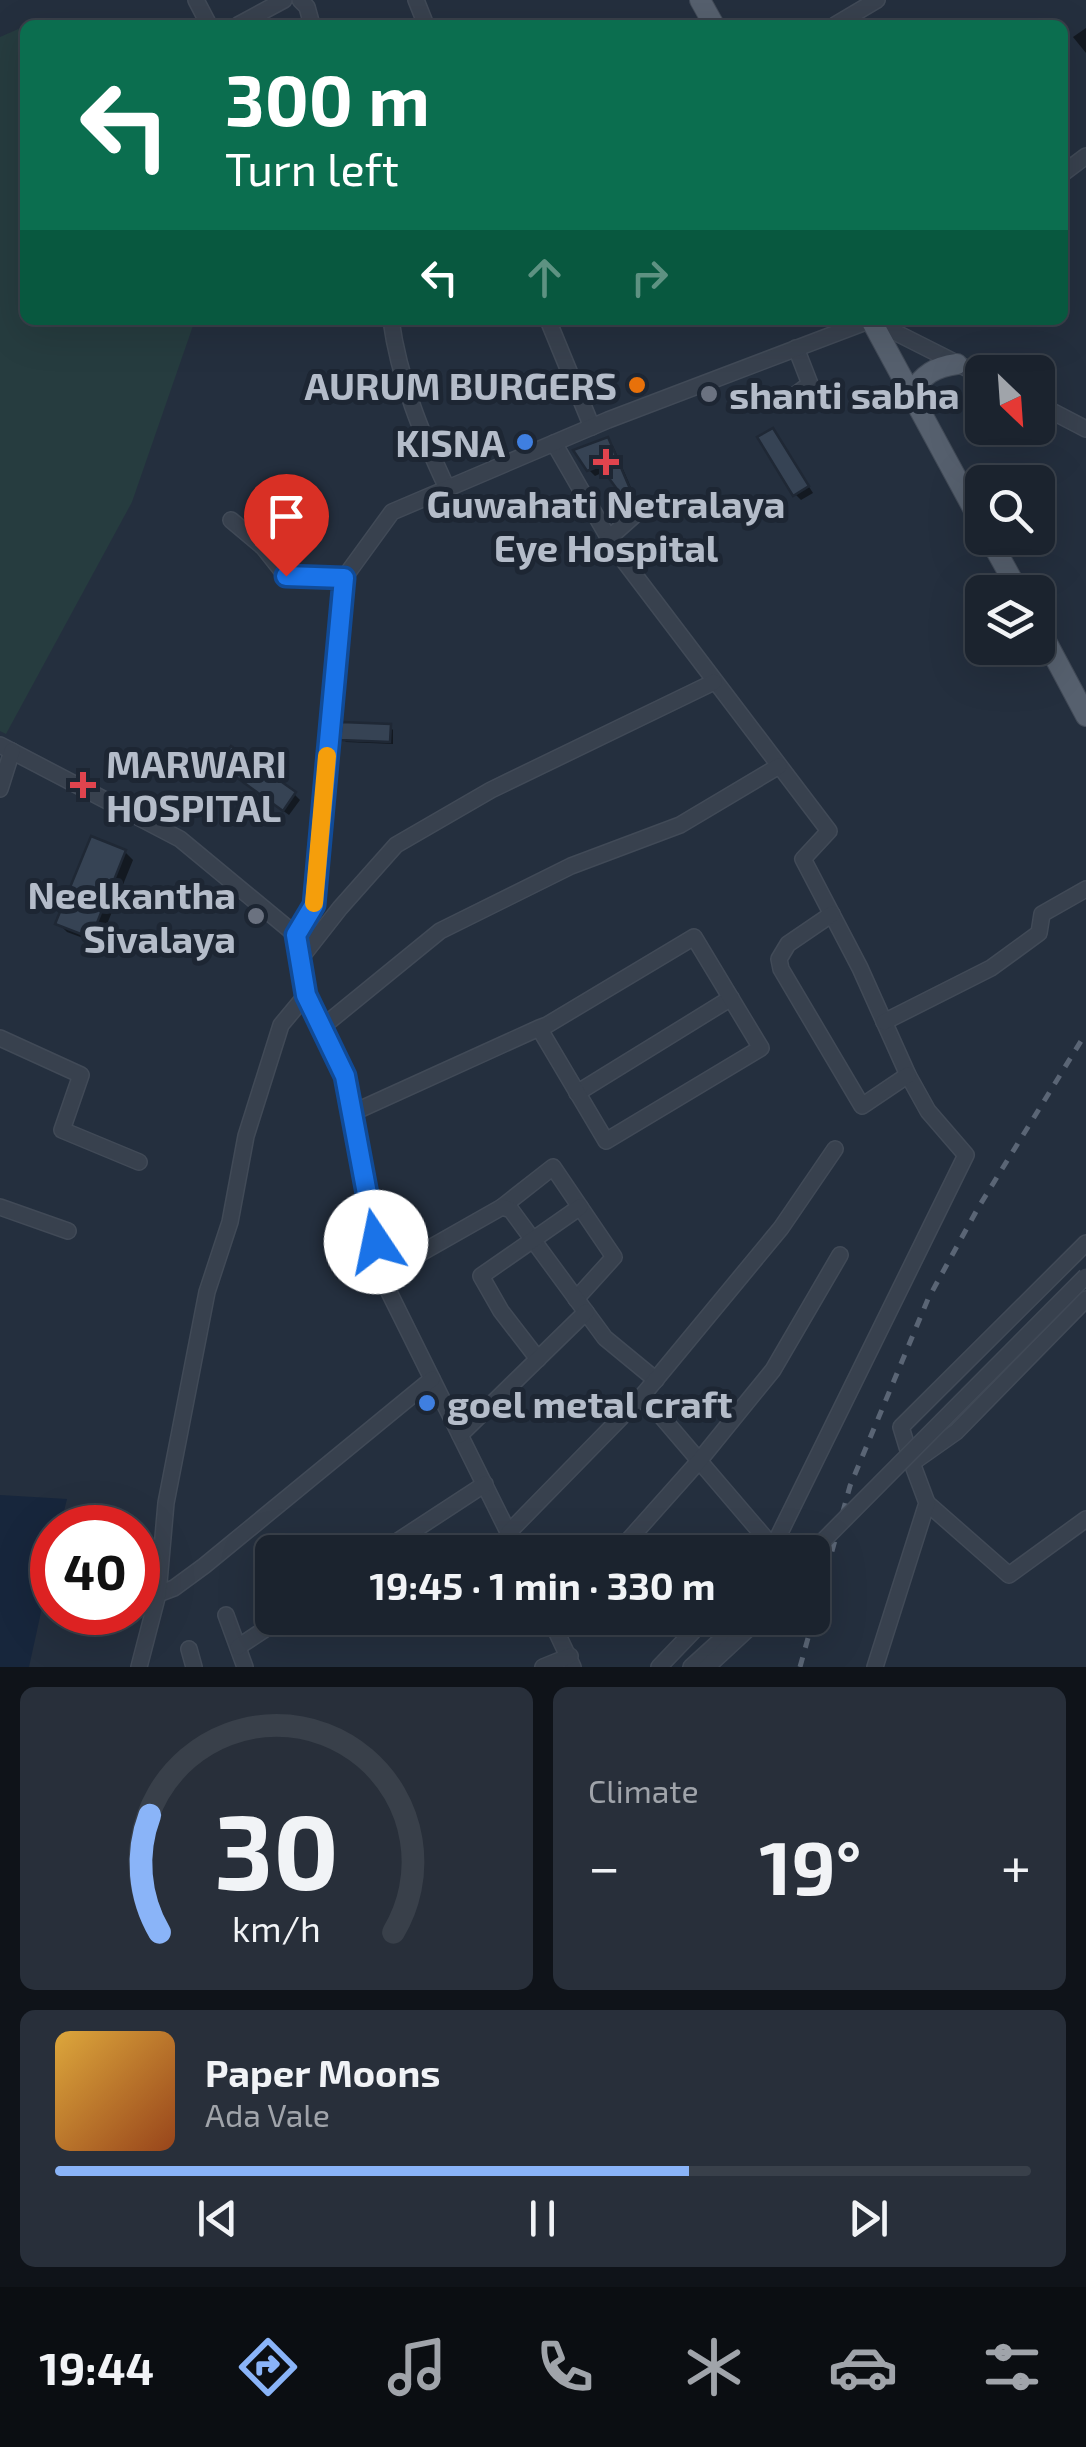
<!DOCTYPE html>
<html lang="en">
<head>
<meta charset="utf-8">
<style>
	body { margin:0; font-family:"Exo 2",sans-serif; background:#282f3a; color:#f1f3f6; height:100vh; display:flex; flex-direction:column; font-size:38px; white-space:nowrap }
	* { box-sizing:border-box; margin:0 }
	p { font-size:32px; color:#a0a4aa }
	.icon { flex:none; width:55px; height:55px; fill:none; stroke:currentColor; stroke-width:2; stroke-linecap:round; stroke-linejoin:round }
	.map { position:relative; height:1667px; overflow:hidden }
	.panel { display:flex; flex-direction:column; gap:20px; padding:20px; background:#0f1319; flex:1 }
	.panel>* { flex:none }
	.hud { position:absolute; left:20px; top:20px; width:1048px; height:305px; border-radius:15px; box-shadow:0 10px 40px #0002,0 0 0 2px #39404a; background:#0b6e4f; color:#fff; overflow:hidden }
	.needle { width:65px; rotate:155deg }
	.buttons { position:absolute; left:965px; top:355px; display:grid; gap:20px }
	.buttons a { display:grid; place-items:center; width:90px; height:90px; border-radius:15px; background:#1b232e; box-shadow:0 10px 40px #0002,0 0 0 2px #39404a; font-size:50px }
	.speed { position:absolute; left:30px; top:1505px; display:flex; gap:20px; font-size:50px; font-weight:700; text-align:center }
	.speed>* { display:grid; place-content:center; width:130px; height:130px; border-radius:50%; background:#1b232e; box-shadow:0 10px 40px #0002,0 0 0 2px #39404a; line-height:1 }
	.speed .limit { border:15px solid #d22; background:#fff; color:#111 }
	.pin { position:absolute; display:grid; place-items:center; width:85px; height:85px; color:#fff; margin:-102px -42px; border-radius:50% 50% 50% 0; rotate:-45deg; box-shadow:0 0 10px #0007 }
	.pin .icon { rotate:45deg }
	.me { position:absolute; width:110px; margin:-55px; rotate:349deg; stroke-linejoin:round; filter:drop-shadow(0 0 8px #0008) }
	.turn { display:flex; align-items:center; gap:35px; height:210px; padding:0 40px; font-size:45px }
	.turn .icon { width:130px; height:130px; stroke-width:2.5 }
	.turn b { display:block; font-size:70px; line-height:85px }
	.lanes { display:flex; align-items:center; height:95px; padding:0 40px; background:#0003; justify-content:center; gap:50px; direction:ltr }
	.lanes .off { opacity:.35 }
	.big { font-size:75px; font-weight:700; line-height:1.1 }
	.panel .tile { flex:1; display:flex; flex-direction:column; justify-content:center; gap:15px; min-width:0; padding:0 35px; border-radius:15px; background:#282f3a }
	.panel .dial { align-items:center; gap:0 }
	.dial svg { height:260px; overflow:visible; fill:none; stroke:#39404a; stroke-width:7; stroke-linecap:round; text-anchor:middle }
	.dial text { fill:#f1f3f6; stroke:none }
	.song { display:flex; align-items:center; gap:30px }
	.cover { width:120px; height:120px; border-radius:15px; background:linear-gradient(135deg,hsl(40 70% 55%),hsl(20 70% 35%)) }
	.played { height:10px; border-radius:5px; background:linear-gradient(90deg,#8ab4f8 65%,#39404a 65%) }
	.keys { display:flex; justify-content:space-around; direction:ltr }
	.heat { display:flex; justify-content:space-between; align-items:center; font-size:55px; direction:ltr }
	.panel .tiles { flex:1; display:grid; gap:20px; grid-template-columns:1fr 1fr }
	.tile:last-child { grid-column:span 2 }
	.trip { position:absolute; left:255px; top:1535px; width:575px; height:100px; border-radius:15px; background:#1b232e; box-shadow:0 10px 40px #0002,0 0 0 2px #39404a; font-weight:700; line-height:100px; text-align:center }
	.menu { display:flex; height:160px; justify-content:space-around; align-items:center; background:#0b0e12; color:#a0a4aa }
	.menu .icon { width:70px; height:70px }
	.menu .current { color:#8ab4f8 }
	.menu b { font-size:45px; color:#f1f3f6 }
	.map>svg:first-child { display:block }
</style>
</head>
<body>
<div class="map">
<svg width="1086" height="1667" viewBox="0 0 1086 1667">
	<rect width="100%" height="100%" fill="#242f3e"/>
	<path fill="#263c3f" d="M25,26V320H195L132,502L6,734L0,731V37Z"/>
	<path fill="#17263c" d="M0,1495L67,1499L60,1527L52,1528V1562L29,1667H0Z"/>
	<g fill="#0007">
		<path d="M1086,28V53L1073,37Z"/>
		<path d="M773,431L813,493L801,500L795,494Z"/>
		<path d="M607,440L613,446L635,497L629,501L606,471L595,476L589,470Z"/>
		<path d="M390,727L393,730V744L346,742L343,739Z"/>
		<path d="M227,770L294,794L300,800L289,815Z"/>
		<path d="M125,852L133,860L99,944L67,932L58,923Z"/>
	</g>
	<g fill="#364354" stroke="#1f2835" stroke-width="2.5">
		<path d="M773,428L809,486L793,496L757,437Z"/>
		<path d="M608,437L631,491L622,496L600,466L587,471L573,450Z"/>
		<path d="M342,722L391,724L390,742L340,740Z"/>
		<path d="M231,746L296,792L283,811L218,764Z"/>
		<path d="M91,836L126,850L91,938L55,924Z"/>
	</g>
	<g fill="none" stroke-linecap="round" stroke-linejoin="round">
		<g stroke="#414a57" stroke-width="18">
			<g id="minor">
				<path d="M196,0L209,25"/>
				<path d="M300,0L307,7L312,25"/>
				<path d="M416,0L426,25"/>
				<path d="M238,25L284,0"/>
				<path d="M835,25L877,0"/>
				<path d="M1062,174L1086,156"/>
				<path d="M391,320C399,379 422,435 447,488"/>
				<path d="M548,320L592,427"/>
				<path d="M784,403L810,384L796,348"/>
				<path d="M1038,404L1086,429"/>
				<path d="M554,443L615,549L829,831L803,859L860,968L908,1075L928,1111L966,1155L773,1547L643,1395"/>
				<path d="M231,520L263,547L286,576L344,578"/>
				<path d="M609,538L636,514"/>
				<path d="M0,745L180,839L296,935L306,995L345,1076L383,1280L518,1552"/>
				<path d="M0,789L12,751"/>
				<path d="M832,914L788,944L779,959L781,969L862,1106L908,1075"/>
				<path d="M296,935L313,905L344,578L392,512L608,420L871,320L982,376"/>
				<path d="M300,959L340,908L396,845L491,790L714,682"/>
				<path d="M884,1022L991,968L1039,933L1042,914L1086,889"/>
				<path d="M321,1028L440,931L571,866L680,825L779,766"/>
				<path d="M0,1038L81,1075L62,1130L139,1162"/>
				<path d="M577,1093L731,998"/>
				<path d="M352,1113L539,1028L547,1025L694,937L761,1048L606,1141L539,1028"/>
				<path d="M0,1207L68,1231"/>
				<path d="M502,1207L553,1167L614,1257L576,1299"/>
				<path d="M382,1275L502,1207L511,1210L605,1338L656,1380"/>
				<path d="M538,1359L501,1311L481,1276L580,1207"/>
				<path d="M460,1435L586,1312"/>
				<path d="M912,1463L901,1427L1086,1243"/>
				<path d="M927,1503L1009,1575L1086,1519"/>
				<path d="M509,1532L643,1395L781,1228L835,1149"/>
				<path d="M381,1552L485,1484"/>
				<path d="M618,1552L699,1461L773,1370L840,1255"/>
				<path d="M158,1594L174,1588L204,1566L432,1379"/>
				<path d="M226,1615L245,1667"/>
				<path d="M550,1618L573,1667"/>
				<path d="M238,1647L282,1618"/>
				<path d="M189,1649L194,1667"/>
				<path d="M139,1667L158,1594L166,1503L207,1292L230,1222L246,1136L281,1025L306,995"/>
				<path d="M543,1667L570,1656"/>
				<path d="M659,1667L706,1618"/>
				<path d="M691,1667L745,1618"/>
				<path d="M707,1667L760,1618"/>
				<path d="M875,1667L927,1503L912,1463L956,1432L1086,1299"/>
			</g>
		</g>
		<g stroke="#414a57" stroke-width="22">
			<g id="major">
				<path d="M700,0L714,25"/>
				<path d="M871,320L982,525"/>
				<path d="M911,394C923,374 935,367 957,364"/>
				<path d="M989,538L1019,592"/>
				<path d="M1038,626L1086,716"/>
			</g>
		</g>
		<use href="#minor" stroke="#38414e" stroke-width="15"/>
		<use href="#major" stroke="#56606e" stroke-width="20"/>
		<path stroke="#5a6575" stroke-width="5" stroke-dasharray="10 10" stroke-linecap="butt" d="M800,1667L850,1486L928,1299L978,1208L1086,1033"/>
		<g stroke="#414a57" stroke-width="18" stroke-linecap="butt">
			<path id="minor-bridge" d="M812,1552L1086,1276"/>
		</g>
		<use href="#minor-bridge" stroke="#38414e" stroke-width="15"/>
	</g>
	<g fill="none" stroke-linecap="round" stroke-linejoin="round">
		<g stroke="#114b97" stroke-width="25">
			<path id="route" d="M286,576L344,578L314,905L296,935L306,995L345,1076L376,1242"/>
		</g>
		<use href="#route" stroke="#1a73e8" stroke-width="18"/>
		<path stroke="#f59e0b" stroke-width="18" d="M314,903L327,756"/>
	</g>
	<circle fill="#e8710a" stroke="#1d2633" stroke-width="4" cx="637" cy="385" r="10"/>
	<g fill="#6b7280" stroke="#1d2633" stroke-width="4">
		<circle cx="709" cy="394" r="10"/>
		<circle cx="256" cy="916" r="10"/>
	</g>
	<g fill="#3f7fe0" stroke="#1d2633" stroke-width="4">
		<circle cx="525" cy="442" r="10"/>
		<circle cx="427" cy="1403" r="10"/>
	</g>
	<g fill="#e0444e" stroke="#1d2633" stroke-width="4">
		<path d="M601 447h10v10h10v10h-10v10h-10v-10h-10v-10h10z"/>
		<path d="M78 770h10v10h10v10h-10v10h-10v-10h-10v-10h10z"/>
	</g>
	<g text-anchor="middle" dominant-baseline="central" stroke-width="10" stroke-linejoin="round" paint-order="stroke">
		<g font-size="38" font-weight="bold" fill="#b4bcc9" stroke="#1d2633" text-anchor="end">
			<text x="617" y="385">AURUM BURGERS</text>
			<text x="729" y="394" text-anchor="start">shanti sabha</text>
			<text x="505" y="442">KISNA</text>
			<text x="606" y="503" text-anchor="middle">Guwahati Netralaya<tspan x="606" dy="44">Eye Hospital</tspan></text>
			<text x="106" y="763" text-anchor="start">MARWARI<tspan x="106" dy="44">HOSPITAL</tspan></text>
			<text x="236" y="894">Neelkantha<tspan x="236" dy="44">Sivalaya</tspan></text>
			<text x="447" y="1403" text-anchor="start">goel metal craft</text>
		</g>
	</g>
</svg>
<div class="buttons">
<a><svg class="needle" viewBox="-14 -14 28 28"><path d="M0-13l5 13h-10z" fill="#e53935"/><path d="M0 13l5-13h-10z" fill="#a0a4aa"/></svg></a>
<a><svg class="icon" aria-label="search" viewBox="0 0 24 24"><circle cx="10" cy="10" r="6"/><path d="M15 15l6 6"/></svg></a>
<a><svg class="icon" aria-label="layers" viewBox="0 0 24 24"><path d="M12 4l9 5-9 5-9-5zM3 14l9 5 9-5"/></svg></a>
</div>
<div class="speed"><div class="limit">40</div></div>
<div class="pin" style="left:286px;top:576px;background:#d93025"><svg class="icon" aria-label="arrive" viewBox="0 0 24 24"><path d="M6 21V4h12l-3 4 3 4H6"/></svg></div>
<svg class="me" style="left:376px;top:1242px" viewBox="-20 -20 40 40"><circle r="19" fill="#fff"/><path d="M0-13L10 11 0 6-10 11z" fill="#1a73e8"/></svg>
<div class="trip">19:45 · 1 min · 330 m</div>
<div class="hud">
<div class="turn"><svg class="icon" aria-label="left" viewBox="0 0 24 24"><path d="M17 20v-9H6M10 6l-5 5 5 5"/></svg><div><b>300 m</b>Turn left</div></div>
<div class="lanes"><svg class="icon" aria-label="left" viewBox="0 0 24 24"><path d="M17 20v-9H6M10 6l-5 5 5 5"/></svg><svg class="icon off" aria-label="ahead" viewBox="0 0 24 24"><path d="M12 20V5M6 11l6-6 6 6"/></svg><svg class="icon off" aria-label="right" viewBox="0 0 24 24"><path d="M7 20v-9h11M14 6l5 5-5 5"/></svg></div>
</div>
</div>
<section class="panel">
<div class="tiles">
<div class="tile dial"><svg viewBox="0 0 100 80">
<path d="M14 69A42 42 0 1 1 86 69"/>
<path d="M14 69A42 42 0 0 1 11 33" stroke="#8ab4f8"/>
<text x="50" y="56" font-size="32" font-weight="700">30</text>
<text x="50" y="72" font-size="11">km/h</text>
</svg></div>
<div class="tile"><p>Climate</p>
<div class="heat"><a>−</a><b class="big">19°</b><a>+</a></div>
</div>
<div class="tile">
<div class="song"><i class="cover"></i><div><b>Paper Moons</b><p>Ada Vale</p></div></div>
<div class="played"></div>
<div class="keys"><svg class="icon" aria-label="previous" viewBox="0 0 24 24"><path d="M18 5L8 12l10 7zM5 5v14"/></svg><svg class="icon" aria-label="pause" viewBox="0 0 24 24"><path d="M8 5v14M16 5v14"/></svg><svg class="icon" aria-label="next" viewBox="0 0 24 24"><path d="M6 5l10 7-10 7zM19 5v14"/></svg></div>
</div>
</div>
</section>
<nav class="menu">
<b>19:44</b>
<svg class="icon current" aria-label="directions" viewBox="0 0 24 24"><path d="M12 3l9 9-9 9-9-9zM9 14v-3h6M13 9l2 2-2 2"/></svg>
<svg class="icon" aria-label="music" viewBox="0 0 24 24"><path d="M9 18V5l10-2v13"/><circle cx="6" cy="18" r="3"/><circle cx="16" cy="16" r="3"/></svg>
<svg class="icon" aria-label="phone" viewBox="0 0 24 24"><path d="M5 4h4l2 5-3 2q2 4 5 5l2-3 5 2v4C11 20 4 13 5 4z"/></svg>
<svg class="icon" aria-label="climate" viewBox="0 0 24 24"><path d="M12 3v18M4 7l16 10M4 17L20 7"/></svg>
<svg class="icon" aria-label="car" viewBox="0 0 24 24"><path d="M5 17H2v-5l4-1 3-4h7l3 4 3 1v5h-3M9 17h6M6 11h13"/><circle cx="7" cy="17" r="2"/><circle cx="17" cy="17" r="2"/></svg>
<svg class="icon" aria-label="filters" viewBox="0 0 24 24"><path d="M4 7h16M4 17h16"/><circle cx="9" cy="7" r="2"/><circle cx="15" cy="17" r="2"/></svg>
</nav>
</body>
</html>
